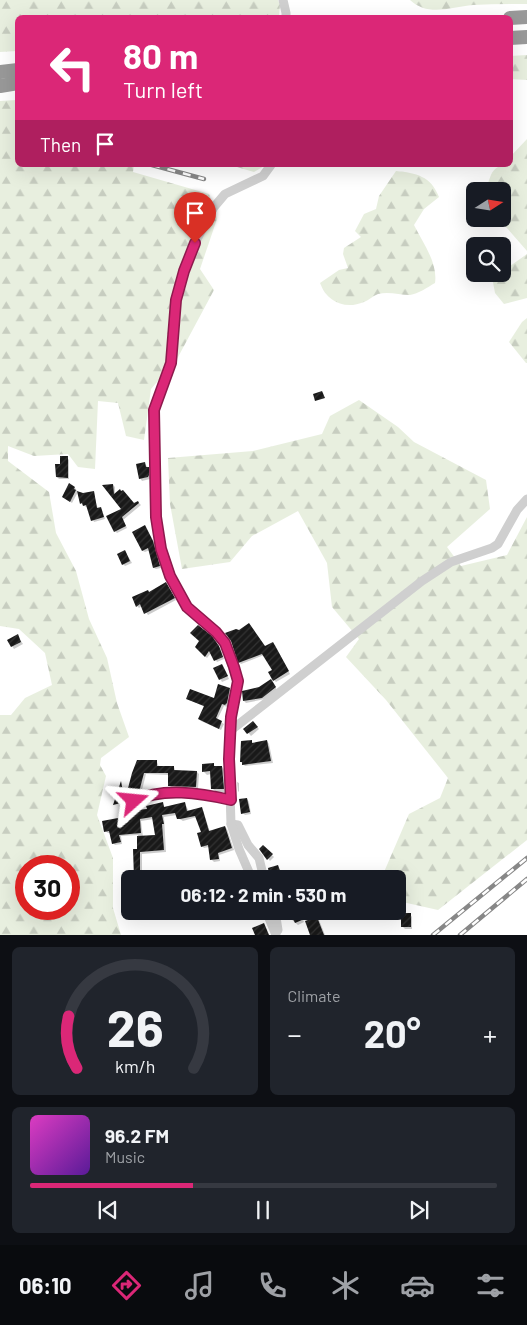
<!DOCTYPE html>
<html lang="en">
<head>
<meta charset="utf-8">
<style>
	body { margin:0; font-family:Barlow,sans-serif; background:#20242c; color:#f1f3f6; height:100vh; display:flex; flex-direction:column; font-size:19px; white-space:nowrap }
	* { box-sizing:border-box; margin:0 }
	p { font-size:16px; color:#9ea1a6 }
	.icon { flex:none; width:28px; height:28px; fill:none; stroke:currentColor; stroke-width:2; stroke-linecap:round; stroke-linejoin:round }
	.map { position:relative; height:935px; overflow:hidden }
	.details { display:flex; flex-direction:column; gap:12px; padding:12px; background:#0d0f14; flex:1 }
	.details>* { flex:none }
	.banner { position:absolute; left:15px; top:15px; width:498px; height:152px; border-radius:8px; box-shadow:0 5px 20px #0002; background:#db2777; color:#fff; overflow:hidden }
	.needle { width:32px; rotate:78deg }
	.controls { position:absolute; left:466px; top:182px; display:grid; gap:10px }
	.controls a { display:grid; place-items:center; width:45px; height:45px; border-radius:8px; background:#171b24; box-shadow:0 5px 20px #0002; font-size:25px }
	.speed { position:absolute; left:15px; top:855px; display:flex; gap:10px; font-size:25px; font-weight:700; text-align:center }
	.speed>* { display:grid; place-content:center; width:65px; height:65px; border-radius:50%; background:#171b24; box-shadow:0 5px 20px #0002; line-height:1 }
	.speed .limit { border:8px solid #d22; background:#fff; color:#111 }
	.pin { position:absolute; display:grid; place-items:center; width:42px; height:42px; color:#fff; margin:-51px -21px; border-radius:50% 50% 50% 0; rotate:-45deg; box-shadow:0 0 5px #0007 }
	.pin .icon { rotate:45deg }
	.me { position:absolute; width:55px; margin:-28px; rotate:72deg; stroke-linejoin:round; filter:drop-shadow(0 0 4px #0008) }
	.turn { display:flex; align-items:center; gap:18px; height:105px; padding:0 25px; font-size:22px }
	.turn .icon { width:65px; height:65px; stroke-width:2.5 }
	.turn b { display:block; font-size:35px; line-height:42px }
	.then { display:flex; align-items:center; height:48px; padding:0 25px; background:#0003; gap:10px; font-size:19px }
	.big { font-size:38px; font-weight:700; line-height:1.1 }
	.details .widget { flex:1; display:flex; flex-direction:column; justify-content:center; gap:8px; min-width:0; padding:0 18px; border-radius:8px; background:#20242c }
	.details .dial { align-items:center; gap:0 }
	.dial svg { height:130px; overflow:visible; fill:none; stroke:#363941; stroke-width:7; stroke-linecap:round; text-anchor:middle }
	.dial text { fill:#f1f3f6; stroke:none }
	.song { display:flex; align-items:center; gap:15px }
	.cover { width:60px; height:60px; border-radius:8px; background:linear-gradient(135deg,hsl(310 70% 55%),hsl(270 70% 35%)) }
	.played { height:5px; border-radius:2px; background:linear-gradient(90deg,#db2777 35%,#363941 35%) }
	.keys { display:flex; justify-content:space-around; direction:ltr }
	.heat { display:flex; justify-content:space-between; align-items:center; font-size:28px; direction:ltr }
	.details .tiles { flex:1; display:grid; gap:12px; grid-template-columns:1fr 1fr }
	.widget:last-child { grid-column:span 2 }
	.trip { position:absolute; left:121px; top:870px; width:285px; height:50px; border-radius:8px; background:#171b24; box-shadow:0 5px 20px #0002; font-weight:700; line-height:50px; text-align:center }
	.dock { display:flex; height:80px; justify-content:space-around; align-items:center; background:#090b0e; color:#9ea1a6 }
	.dock .icon { width:35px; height:35px }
	.dock .selected { color:#db2777 }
	.dock b { font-size:22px; color:#f1f3f6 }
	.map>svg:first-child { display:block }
</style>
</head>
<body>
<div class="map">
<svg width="527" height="935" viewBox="0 0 527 935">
	<defs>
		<pattern id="forest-firs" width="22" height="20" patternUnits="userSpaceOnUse" patternTransform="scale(1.25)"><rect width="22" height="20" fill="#e8efdf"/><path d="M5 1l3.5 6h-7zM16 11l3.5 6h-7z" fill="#c7cdc0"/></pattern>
		<pattern id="building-hatch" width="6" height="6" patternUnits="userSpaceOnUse" patternTransform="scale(1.25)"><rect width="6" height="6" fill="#191919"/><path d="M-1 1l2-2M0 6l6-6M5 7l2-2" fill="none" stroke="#323232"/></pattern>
	</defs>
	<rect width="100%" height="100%" fill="#fff"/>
	<g fill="url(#forest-firs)" fill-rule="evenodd">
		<path d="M0,0H278L280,5L279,17L18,18L17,51L0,52Z"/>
		<path d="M410,0H527V4C509,4 491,4 473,5C451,7 428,17 410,0Z"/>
		<path d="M527,55V80L510,79V56Z"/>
		<path d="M17,100L18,165H134L133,172L209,194L217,219L200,269L214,290L177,359L151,389L144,440L126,436L118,403L98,401L95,469L78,467L68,454L34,456L8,446V461L49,492L56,533L76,571L89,619L107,658L117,703L129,737L101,758L100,765L106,776L97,815L113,858V908L121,935H0V715H11L25,698L52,685L45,653L19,629L0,626V101ZM26,866H69V909H26Z"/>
		<path d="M527,139V251L499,219H495H502V191H485C492,175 490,165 510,165V157Z"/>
		<path d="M230,165H266L254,172Z"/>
		<path d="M396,171C416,173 431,176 439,197L424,209L414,225C423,243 438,263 435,283C428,287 418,294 410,295C399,295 389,291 378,294C373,296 369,300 364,302C345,310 327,302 320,283L339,270L348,268L343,254L344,248L361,237L355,231L364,214L376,209L379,196Z"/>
		<path d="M527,254V298L504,304L495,293L493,282L497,275L502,274L503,271Z"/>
		<path d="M527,318V363H526L509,342L522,322Z"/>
		<path d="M359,400L398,427L414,442L486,480L490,509L447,547L461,566L507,555L527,517V840L438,910L398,901V879H381L409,814L440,798L448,778L386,700L346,657L359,639L332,607L327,563L298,511L252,536L230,562L182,569L170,504L168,458L253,451L322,434L330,416Z"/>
	</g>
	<g fill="#0003" fill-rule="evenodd">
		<path d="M67,458L69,460V479H59L57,477L62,465Z"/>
		<path d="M145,464L151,471L150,479L142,481L140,478Z"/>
		<path d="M69,485L75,488L78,492L72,503L63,497Z"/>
		<path d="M113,485L115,487V494L134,504L138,502L141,505L123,520L127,528L117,533L115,531L123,509L104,486Z"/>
		<path d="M93,492L98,509L100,508L102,510L105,519L94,522L88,507H86L81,503L83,495Z"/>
		<path d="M145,526L155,544L161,568L156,569L154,568L150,550L145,552L143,551L133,532Z"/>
		<path d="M125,551L132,563L125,566L123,564Z"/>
		<path d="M166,584L176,600L148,615L142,606L139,608L137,606L134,597L149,593Z"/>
		<path d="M19,638L23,644L14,649L12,646Z"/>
		<path d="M213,640L221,649L224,659L217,662L211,653L207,658L196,647Z"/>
		<path d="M275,645L290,674L276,682L274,680L273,670L264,655L241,664L239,662L265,647Z"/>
		<path d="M224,668L229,679L222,682L215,669Z"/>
		<path d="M273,683L277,690L265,699L246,703L244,701L243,692L260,689Z"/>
		<path d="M229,689L231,691L229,705L228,707L224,706L217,720L224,724L221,730L201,721L199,719L205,707L188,699L214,700Z"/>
		<path d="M255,725L259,729L251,736L245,729Z"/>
		<path d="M251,741L254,744L267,741L269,744L273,763L245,766L241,762Z"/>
		<path d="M157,762L159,767H174L176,772H197L199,774L198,789L172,788L169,785V775L146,774L141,794L138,796L131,794L128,792L133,774Z"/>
		<path d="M213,764L216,768L222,767L226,771L227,792H216L212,788L211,774L207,775L203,771Z"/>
		<path d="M237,782L239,783V792L238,791Z"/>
		<path d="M247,799L249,802L251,814L245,815L243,813Z"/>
		<path d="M185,803L189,812L201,808L203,810L210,832L225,827L227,829L234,850L219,855L220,861L214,862L212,860L209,847L204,848L202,846V833L197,817L183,821L178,818L177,815L164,817L166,852L142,854V879H136L135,877L139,850L138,835L121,836L122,844L115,845L113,843L111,833H108L105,831L121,824L125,825L163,804L165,808ZM154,819L157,836L143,837L141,821Z"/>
		<path d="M263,847L274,857L270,861L261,849Z"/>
		<path d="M277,866L282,875L284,874L287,879H271Z"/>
		<path d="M227,911H250L252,916L246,918L243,912L229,914Z"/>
		<path d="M288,911H299L304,922L298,925L291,919Z"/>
		<path d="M410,914L412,917V929H405L402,926Z"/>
		<path d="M317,918L319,920L325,935H312Z"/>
	</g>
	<g fill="url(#building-hatch)">
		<path d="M322,391L325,398L315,401L313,394Z"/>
		<path d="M60,456H68V478L56,477L55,464H60Z"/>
		<path d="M145,462L146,467H149V475L148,477L139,479L136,464Z"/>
		<path d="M69,483L75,487L74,489L76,490L70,502L62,497Z"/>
		<path d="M113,484L114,494L120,489L121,491L123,490L134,503L138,501L139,503L122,517L126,526L114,532L106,516L121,509L102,485Z"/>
		<path d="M77,491L83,493L94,491L97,508L101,507L104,517L91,521L86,505L83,506L82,503L80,504Z"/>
		<path d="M145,525L153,541L160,566L153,568L148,548L142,551L132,532Z"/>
		<path d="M125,550L130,561L122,565L117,554Z"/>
		<path d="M166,582L175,598L144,614L140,604L136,607L132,597L148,590L149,592Z"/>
		<path d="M249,623L265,646L273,642L289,671L273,681L268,672L272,670L262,654L238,663L231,641L225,633L236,629L239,630Z"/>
		<path d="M198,625L212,636L219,646L223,657L214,661L209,651L205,657L195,647L199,641L190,633Z"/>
		<path d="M18,634L21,642L11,647L7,640Z"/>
		<path d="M222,664L228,676L219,680L213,668Z"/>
		<path d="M271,679L276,687L262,698L243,701L242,691L259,687Z"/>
		<path d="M218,684L230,688L227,703L225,705L222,704L216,718L222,721L219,729L198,719L204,706L186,699L190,689L214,698Z"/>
		<path d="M253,721L258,727L247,734L243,729Z"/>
		<path d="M252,740V743L267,740L271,761L242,765V762H240L241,741Z"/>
		<path d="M137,760H157V766H174V770L197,771L196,787L168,786V773H144L139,792L135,794L127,792L132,773Z"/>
		<path d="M214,763V766H222L224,789H211L210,771L202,772V764Z"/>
		<path d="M121,781L125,802L113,805Z"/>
		<path d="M247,798L250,812L241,814L239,799Z"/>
		<path d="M163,802L164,807L185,802L187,811L202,807L209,831L225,826L232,848L218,853L219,859L210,860L208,845L201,847L197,833L201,832L195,816L180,819H177L175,813L162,815L164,824H162L164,850L140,852V878H134L133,849H137V836L155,835L152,817L140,819L141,833L119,835L121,842L112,844L109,831L104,832L102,821L118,818L121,823H127L135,810L147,809L146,806Z"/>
		<path d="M263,845L273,854L267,860L259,849Z"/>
		<path d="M278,865L283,879H270L268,868Z"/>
		<path d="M287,911H299L302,920L295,923L293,919L290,920Z"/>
		<rect x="401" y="913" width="10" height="14"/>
		<path d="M317,917L324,935H310L305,921Z"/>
		<path d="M264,923L269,935H255L252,928Z"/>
	</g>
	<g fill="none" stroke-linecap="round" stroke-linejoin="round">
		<g stroke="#cfcfcf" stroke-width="9">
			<path d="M283,0L286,13V18"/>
			<path d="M230,731L422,581L451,562L492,548L498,544L517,510L527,499"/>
			<path d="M124,817C135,780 202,793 231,800"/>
			<path d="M231,824L238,825L248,845L259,858L264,879"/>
			<path d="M252,879L239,849L231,824L229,759L230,731L231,717L237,681L225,643L216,632L187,607L170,576L161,549L156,517L154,411L171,363L176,300L183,271L195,243L214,207L225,194L263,176L271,165"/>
			<path d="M266,911L276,935"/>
			<path d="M275,911L278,930"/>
		</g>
		<g stroke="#999" stroke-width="14">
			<path d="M510,18L527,17"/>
			<path d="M510,38L527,37"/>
			<path d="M0,72L18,70"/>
			<path d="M0,86L18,83"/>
		</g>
		<g stroke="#878787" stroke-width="4.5">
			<g id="rail">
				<path d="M152,165L204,179"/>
				<path d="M433,935L527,858"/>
				<path d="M460,935L527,879"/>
			</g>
		</g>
		<use href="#rail" stroke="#fff" stroke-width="2.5" stroke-dasharray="8" stroke-linecap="butt"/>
	</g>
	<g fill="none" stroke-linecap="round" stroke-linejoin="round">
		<g stroke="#8e194d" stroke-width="12">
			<path id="route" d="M134,801C163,787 200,793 231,800L229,759L231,717L238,681L234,667L225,643L216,632L187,607L170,576L161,549L156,517L154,410L171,363L176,300L184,271L195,243"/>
		</g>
		<use href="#route" stroke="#db2777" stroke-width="9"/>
	</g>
</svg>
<div class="controls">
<a><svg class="needle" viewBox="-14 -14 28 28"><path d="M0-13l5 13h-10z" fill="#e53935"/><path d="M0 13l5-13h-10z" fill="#9ea1a6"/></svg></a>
<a><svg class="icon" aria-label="search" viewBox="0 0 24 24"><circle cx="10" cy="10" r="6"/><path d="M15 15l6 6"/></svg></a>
</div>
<div class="speed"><div class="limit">30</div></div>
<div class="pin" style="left:195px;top:243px;background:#d93025"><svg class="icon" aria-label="arrive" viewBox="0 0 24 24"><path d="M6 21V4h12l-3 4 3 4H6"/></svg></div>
<svg class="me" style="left:134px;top:801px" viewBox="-20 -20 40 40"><path d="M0-17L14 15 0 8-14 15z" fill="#db2777" stroke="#fff" stroke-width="4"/></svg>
<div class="trip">06:12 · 2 min · 530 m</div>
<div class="banner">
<div class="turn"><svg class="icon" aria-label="left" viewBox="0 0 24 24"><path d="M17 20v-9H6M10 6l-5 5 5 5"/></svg><div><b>80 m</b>Turn left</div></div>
<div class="then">Then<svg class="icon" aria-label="arrive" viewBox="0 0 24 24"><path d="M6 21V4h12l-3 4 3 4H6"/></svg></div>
</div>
</div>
<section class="details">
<div class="tiles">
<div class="widget dial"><svg viewBox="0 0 100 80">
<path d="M14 69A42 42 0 1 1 86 69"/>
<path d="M14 69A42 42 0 0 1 9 37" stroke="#db2777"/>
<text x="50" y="56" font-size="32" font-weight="700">26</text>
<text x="50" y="72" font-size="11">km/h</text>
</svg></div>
<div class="widget"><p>Climate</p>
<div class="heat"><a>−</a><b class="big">20°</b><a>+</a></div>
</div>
<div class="widget">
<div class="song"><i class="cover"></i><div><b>96.2 FM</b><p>Music</p></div></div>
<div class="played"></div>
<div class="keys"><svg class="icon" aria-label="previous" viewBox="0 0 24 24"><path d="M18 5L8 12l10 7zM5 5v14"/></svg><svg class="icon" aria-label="pause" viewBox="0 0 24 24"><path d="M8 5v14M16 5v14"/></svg><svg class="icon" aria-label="next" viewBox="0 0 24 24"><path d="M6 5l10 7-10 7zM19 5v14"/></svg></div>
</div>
</div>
</section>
<nav class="dock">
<b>06:10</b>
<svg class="icon selected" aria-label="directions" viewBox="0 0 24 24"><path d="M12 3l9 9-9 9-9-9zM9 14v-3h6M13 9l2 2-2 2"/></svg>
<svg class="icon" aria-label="music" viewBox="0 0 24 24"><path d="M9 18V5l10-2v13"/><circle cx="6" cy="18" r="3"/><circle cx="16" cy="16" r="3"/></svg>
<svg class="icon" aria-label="phone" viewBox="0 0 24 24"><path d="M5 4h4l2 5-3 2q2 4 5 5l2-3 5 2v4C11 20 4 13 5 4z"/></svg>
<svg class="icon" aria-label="climate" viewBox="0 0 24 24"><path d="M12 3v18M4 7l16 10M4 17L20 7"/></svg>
<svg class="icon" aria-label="car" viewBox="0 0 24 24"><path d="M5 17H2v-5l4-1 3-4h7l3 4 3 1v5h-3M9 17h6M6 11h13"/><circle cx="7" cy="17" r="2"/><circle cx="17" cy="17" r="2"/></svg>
<svg class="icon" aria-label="filters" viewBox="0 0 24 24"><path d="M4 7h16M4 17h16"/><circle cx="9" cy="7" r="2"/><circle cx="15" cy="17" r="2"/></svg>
</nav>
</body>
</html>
